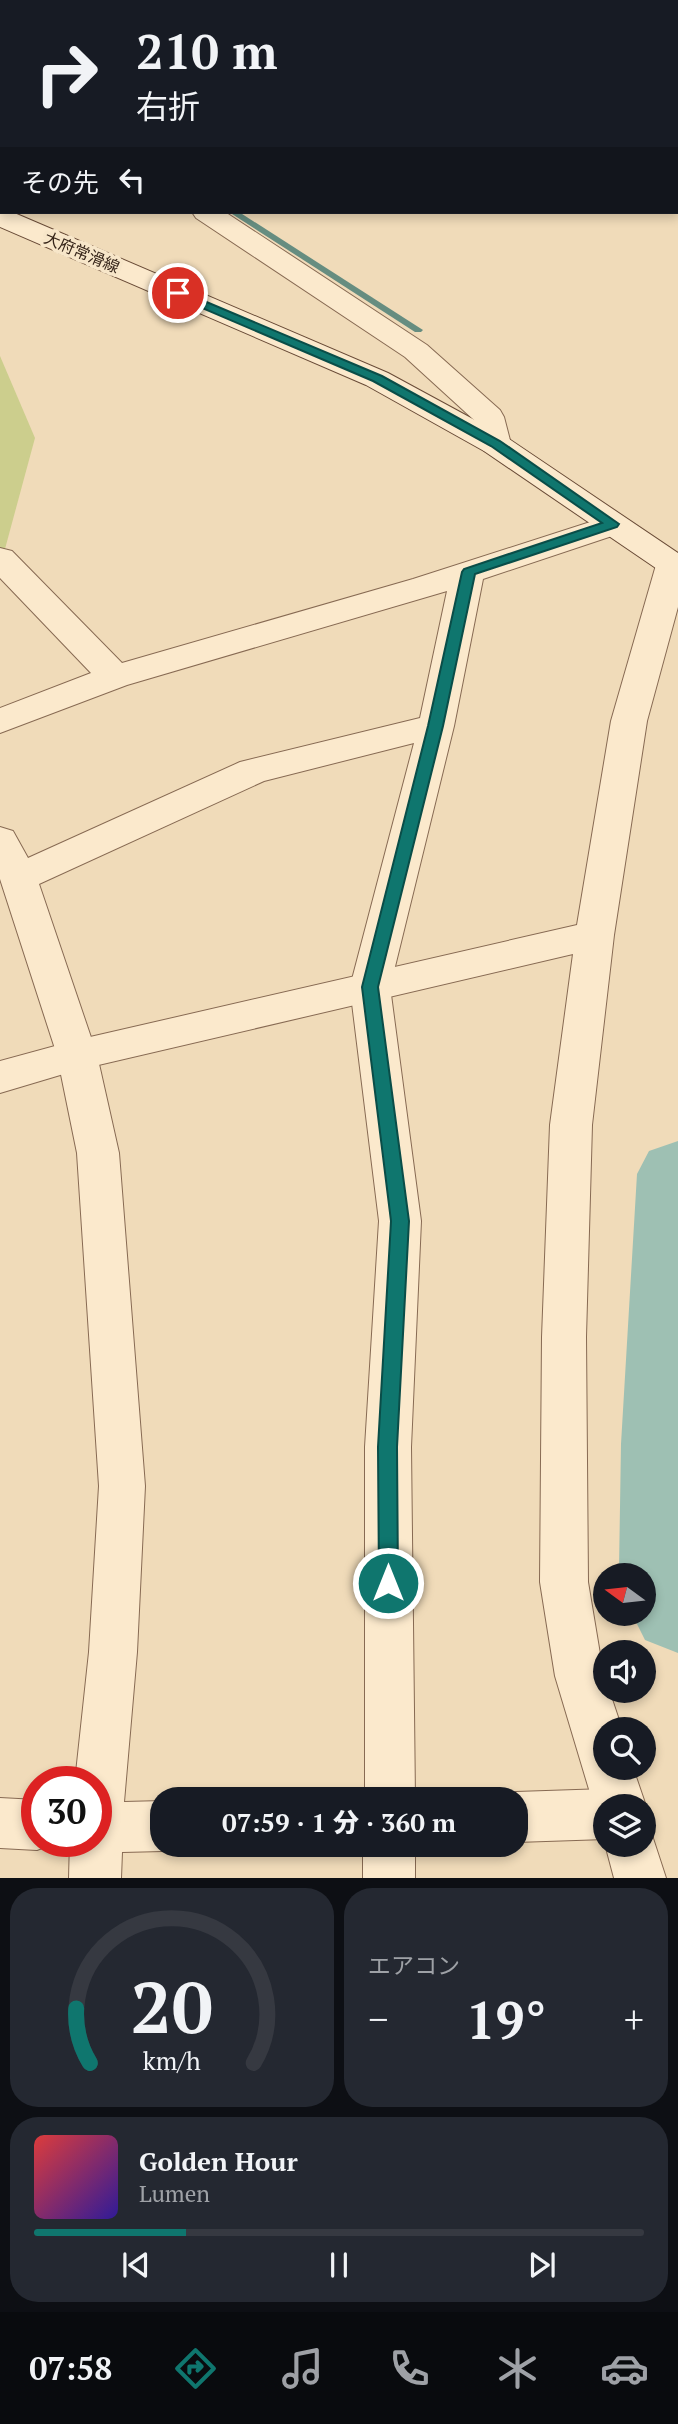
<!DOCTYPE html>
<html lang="ja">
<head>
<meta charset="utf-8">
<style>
	body { margin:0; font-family:"PT Serif","Noto Sans JP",serif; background:#242831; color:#f1f3f6; height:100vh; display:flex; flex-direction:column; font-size:26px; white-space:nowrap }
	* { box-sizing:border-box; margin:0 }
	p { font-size:23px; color:#9ea1a6 }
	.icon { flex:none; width:38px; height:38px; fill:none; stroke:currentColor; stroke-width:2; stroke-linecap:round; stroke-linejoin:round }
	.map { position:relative; height:1878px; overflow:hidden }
	.sheet { display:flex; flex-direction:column; gap:10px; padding:10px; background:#0d0f14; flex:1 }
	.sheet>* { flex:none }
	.top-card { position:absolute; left:0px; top:0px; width:679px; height:214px; box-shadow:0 4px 10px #0003; background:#171b24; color:#f1f3f6; overflow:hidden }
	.needle { width:46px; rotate:285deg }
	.buttons { position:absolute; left:593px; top:1563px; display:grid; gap:14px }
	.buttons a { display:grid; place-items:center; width:63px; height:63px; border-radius:50%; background:#171b24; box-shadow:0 4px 10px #0003; font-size:35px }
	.speed { position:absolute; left:21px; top:1766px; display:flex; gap:14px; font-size:35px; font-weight:700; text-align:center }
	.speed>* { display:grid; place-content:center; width:91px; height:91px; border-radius:50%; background:#171b24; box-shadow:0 4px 10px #0003; line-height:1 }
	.speed .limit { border:10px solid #d22; background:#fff; color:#111 }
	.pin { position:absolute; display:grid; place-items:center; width:60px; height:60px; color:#fff; margin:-30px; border:4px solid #fff; border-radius:50%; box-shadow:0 2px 7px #0007 }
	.me { position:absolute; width:77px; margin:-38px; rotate:0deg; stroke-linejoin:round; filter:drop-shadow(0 0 5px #0008) }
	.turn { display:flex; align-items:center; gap:24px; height:147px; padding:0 21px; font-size:32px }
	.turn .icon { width:91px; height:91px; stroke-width:2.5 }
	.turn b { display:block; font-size:49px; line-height:60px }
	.then { display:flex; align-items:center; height:66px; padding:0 21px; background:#0003; gap:14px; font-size:26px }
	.big { font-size:52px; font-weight:800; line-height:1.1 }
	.sheet .card { flex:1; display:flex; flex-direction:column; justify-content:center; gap:10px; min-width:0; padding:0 24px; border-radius:28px; background:#242831 }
	.sheet .dial { align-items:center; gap:0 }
	.dial svg { height:182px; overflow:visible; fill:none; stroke:#363941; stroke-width:7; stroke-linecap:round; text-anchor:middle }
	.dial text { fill:#f1f3f6; stroke:none }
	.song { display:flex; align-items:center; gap:21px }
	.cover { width:84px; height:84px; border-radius:10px; background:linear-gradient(135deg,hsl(0 70% 55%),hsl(250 70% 35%)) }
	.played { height:7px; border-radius:4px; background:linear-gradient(90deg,#0f766e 25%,#363941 25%) }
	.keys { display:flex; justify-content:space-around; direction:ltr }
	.heat { display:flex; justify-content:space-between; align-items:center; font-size:38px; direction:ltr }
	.sheet .tiles { flex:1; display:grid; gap:10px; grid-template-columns:1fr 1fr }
	.card:last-child { grid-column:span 2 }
	.trip { position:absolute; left:150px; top:1787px; width:378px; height:70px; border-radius:28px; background:#171b24; box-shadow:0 4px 10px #0003; font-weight:800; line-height:70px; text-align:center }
	.dock { display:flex; height:112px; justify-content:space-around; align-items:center; background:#090b0e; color:#9ea1a6 }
	.dock .icon { width:49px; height:49px }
	.dock .selected { color:#0f766e }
	.dock b { font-size:32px; color:#f1f3f6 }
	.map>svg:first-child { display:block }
</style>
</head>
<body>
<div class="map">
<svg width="678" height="1878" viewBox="0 0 678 1878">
	<rect width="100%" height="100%" fill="#f0dbb9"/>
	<path fill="#ccce8d" d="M0,356L35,438L2,560L0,558Z"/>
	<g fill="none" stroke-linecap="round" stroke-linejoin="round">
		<g fill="#668d80" fill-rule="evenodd">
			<rect x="0" y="54" width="2" height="5"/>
			<path d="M229,212H239L423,330L421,332H415Z"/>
		</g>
		<path fill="#9ec0b3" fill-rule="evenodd" d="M678,1141V1653L645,1640L632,1614H644V1575H621L619,1569L621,1444L637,1174L649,1151Z"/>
		<g stroke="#876a53" stroke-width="2">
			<g id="service">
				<path d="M319,0H333L318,2Z"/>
				<path d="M495,0H509L494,2Z"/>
			</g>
		</g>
		<g stroke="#876a53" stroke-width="2">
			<g id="minor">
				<path d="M55,0H79L80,2H55Z"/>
				<rect x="677" y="7" width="1" height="16"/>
				<rect x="0" y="79" width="2" height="16"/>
				<path d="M192,212H225L427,345L500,410L504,417L511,444L506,451L495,453L484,451L479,444L474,420L405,357L196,218Z"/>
				<path d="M612,515L624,518L628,525L624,532L483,579L454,726L390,987L421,1221L411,1447L415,1799H365V1447L379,1221L350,987L414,743L264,781L39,884L97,1055L119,1153L145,1486L137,1652L124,1802L163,1801V1844H179L163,1851L122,1852L121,1878H69L70,1841H96V1782H75L89,1652L99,1486L77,1153L57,1055L0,879V827L13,831L28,858L240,762L420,718L447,591L127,685L0,733V708L91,673L0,578V548L12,551L122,663L413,579Z"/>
				<path d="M606,1789L624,1796L628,1806H606V1839L516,1842V1799H499L516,1792Z"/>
				<path d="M0,1798L37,1800V1841L55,1843L37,1850L0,1848Z"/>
				<rect x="363" y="1844" width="52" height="34"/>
			</g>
		</g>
		<g stroke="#876a53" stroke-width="2">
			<g id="tertiary">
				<path d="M673,555L678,556V607L647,721L614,935L592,1125L586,1337L588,1582L606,1690H609L622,1729H606V1768H633L646,1806L644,1810V1806H606V1825L602,1823L594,1806L555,1676L540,1582L542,1337L550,1125L573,954L77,1070L0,1093V1061L77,1040L577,925L611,721L656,565L661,558Z"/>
				<path d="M644,1824L649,1826L666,1878H614L605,1844L606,1843L644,1844Z"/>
			</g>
		</g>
		<g stroke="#694b37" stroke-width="2">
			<path id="secondary" d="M0,209L2,212H12L388,373L506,437L678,553V578L666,575L484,451L366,385L0,227Z"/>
		</g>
		<use href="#service" fill="#fbe9cc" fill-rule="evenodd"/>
		<use href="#minor" fill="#fbe9cc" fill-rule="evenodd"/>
		<use href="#tertiary" fill="#fbe9cc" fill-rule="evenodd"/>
		<use href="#secondary" fill="#fbe9cc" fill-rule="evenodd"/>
	</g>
	<path fill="#0f766e" stroke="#0a4d48" stroke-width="2" d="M178,290L382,376L500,441L619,524L617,527L475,574L443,726L378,987L409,1221L397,1447L398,1583L395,1589L388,1591L382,1589L379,1583L378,1447L391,1221L362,987L428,726L462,572L464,569L602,523L491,446L373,381L174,296L172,293Z"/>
	<g text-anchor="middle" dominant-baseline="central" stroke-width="7" stroke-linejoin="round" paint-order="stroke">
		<g font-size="16" fill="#352419" stroke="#f7e6c9">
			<text transform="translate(82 252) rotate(23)">大府常滑線</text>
		</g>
	</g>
</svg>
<div class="buttons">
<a><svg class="needle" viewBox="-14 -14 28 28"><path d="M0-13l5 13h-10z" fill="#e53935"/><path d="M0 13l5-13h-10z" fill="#9ea1a6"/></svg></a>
<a><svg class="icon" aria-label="sound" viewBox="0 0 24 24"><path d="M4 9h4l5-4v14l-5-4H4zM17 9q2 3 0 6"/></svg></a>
<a><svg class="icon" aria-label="search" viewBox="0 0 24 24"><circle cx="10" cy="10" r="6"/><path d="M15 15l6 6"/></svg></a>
<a><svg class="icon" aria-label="layers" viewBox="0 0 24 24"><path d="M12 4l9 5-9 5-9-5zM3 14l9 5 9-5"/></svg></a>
</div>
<div class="speed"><div class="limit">30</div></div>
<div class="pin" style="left:178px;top:293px;background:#d93025"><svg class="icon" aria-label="arrive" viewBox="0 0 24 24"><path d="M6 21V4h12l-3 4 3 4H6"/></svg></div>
<svg class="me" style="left:388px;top:1583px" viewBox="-20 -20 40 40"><circle r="17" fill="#0f766e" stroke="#fff" stroke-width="3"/><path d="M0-11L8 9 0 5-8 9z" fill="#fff"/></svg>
<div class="trip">07:59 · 1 分 · 360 m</div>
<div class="top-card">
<div class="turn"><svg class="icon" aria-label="right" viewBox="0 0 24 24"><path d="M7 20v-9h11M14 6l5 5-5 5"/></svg><div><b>210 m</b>右折</div></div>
<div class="then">その先<svg class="icon" aria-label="left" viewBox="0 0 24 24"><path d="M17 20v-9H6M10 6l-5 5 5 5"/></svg></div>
</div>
</div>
<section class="sheet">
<div class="tiles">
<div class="card dial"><svg viewBox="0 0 100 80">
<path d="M14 69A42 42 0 1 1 86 69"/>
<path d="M14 69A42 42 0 0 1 8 45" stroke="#0f766e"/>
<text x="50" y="56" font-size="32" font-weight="700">20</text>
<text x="50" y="72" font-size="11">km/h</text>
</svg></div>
<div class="card"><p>エアコン</p>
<div class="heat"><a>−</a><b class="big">19°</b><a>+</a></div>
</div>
<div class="card">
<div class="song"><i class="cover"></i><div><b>Golden Hour</b><p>Lumen</p></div></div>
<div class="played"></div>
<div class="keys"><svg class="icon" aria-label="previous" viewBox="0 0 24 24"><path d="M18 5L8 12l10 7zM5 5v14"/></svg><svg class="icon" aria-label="pause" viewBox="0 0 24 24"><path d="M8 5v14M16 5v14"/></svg><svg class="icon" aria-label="next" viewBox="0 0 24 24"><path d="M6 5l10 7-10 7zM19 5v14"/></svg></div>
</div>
</div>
</section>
<nav class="dock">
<b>07:58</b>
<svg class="icon selected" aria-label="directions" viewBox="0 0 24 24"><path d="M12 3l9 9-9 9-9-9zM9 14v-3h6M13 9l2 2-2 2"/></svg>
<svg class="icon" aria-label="music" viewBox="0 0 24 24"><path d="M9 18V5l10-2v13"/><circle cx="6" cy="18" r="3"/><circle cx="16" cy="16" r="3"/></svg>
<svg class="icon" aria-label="phone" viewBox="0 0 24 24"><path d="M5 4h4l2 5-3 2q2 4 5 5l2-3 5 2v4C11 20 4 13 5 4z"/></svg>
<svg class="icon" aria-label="climate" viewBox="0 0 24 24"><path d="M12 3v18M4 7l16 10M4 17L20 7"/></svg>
<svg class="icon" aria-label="car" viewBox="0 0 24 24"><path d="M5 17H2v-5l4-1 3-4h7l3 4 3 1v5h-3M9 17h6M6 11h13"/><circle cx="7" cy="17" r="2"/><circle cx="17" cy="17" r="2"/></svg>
</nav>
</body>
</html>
